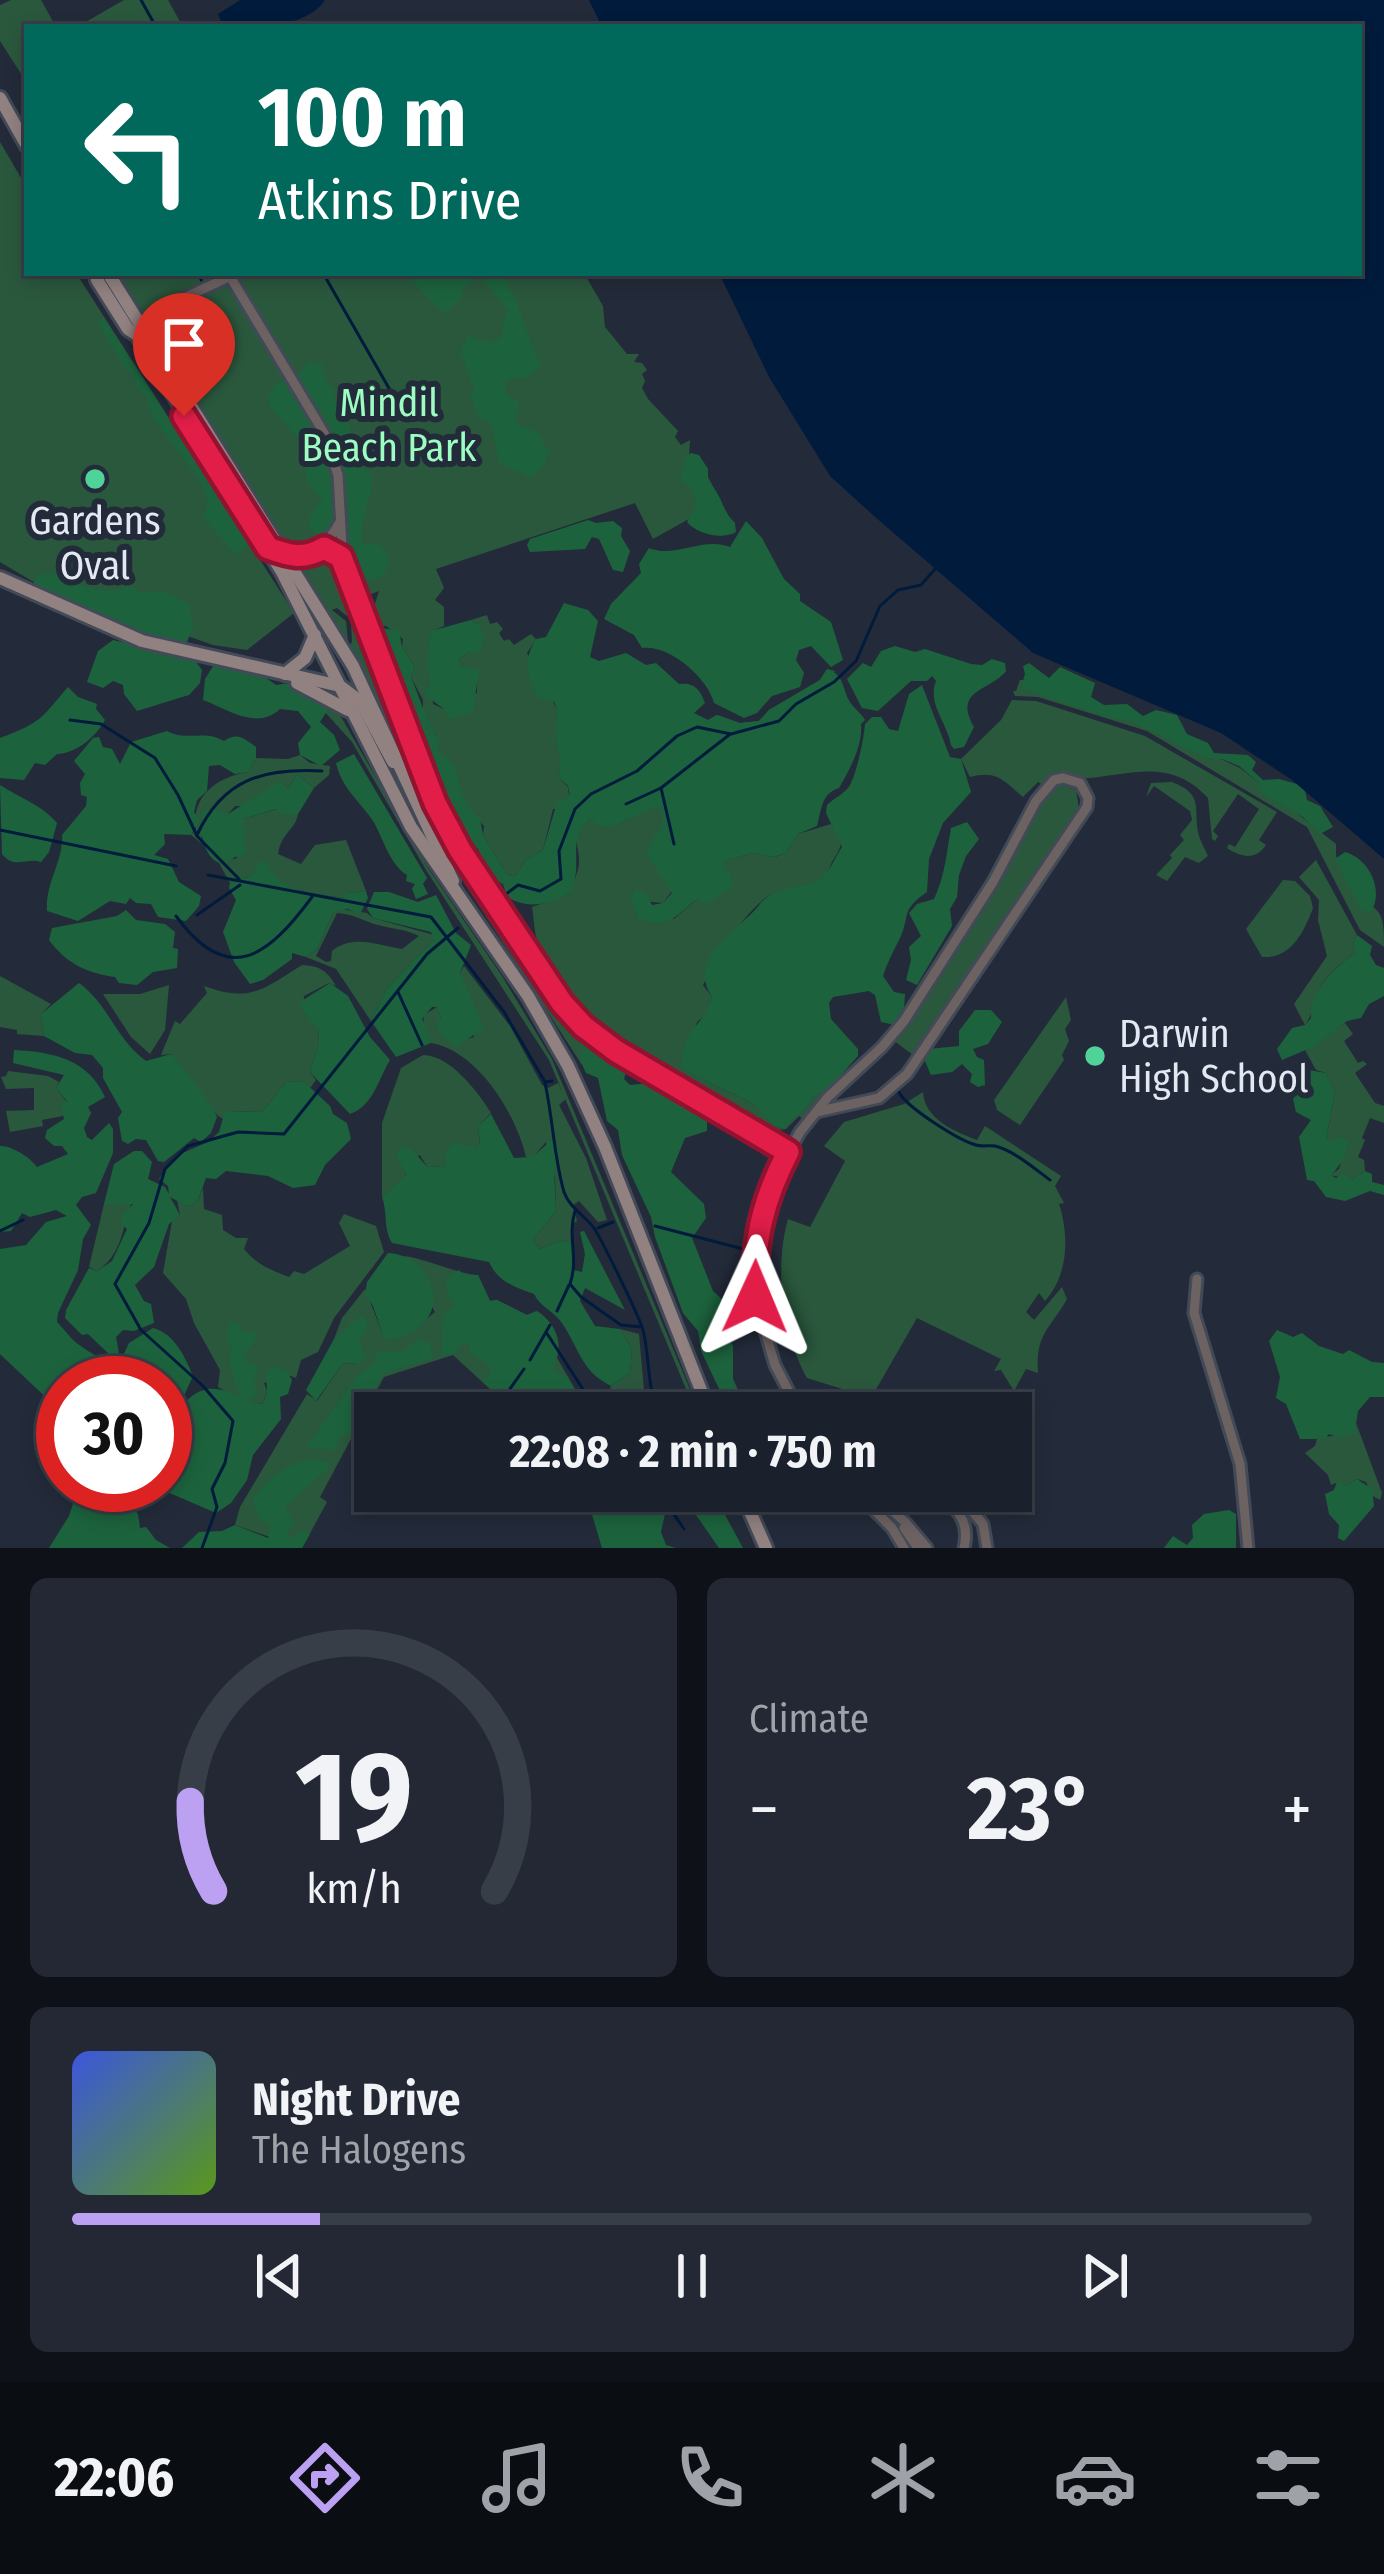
<!DOCTYPE html>
<html lang="en">
<head>
<meta charset="utf-8">
<style>
	body { margin:0; font-family:"Fira Sans Condensed",sans-serif; background:#232834; color:#f1f3f6; height:100vh; display:flex; flex-direction:column; font-size:45px; white-space:nowrap }
	* { box-sizing:border-box; margin:0 }
	p { font-size:39px; color:#9fa3a9 }
	.icon { flex:none; width:66px; height:66px; fill:none; stroke:currentColor; stroke-width:2; stroke-linecap:round; stroke-linejoin:round }
	.map { position:relative; height:1548px; overflow:hidden }
	.details { display:flex; flex-direction:column; gap:30px; padding:30px; background:#0e1218; flex:1 }
	.details>* { flex:none }
	.banner { position:absolute; left:24px; top:24px; width:1338px; height:252px; border-radius:0px; box-shadow:0 6px 18px #0003,0 0 0 3px #383e48; background:#00695c; color:#fff; overflow:hidden }
	.speed { position:absolute; left:36px; top:1356px; display:flex; gap:24px; font-size:60px; font-weight:700; text-align:center }
	.speed>* { display:grid; place-content:center; width:156px; height:156px; border-radius:50%; background:#1a202c; box-shadow:0 6px 18px #0003,0 0 0 3px #383e48; line-height:1 }
	.speed .limit { border:18px solid #d22; background:#fff; color:#111 }
	.pin { position:absolute; display:grid; place-items:center; width:102px; height:102px; color:#fff; margin:-123px -51px; border-radius:50% 50% 50% 0; rotate:-45deg; box-shadow:0 0 12px #0007 }
	.pin .icon { rotate:45deg }
	.me { position:absolute; width:132px; margin:-66px; rotate:1deg; stroke-linejoin:round; filter:drop-shadow(0 0 9px #0008) }
	.turn { display:flex; align-items:center; gap:42px; height:252px; padding:0 36px; font-size:54px }
	.turn .icon { width:156px; height:156px; stroke-width:2.5 }
	.turn b { display:block; font-size:84px; line-height:102px }
	.big { font-size:90px; font-weight:700; line-height:1.1 }
	.details .tile { flex:1; display:flex; flex-direction:column; justify-content:center; gap:18px; min-width:0; padding:0 42px; border-radius:18px; background:#232834 }
	.details .dial { align-items:center; gap:0 }
	.dial svg { height:312px; overflow:visible; fill:none; stroke:#383e48; stroke-width:7; stroke-linecap:round; text-anchor:middle }
	.dial text { fill:#f1f3f6; stroke:none }
	.song { display:flex; align-items:center; gap:36px }
	.cover { width:144px; height:144px; border-radius:18px; background:linear-gradient(135deg,hsl(230 70% 55%),hsl(90 70% 35%)) }
	.played { height:12px; border-radius:6px; background:linear-gradient(90deg,#bca0f2 20%,#383e48 20%) }
	.keys { display:flex; justify-content:space-around; direction:ltr }
	.heat { display:flex; justify-content:space-between; align-items:center; font-size:66px; direction:ltr }
	.details .tiles { flex:1; display:grid; gap:30px; grid-template-columns:1fr 1fr }
	.tile:last-child { grid-column:span 2 }
	.trip { position:absolute; left:354px; top:1392px; width:678px; height:120px; border-radius:0px; background:#1a202c; box-shadow:0 6px 18px #0003,0 0 0 3px #383e48; font-weight:700; line-height:120px; text-align:center }
	.menu { display:flex; height:192px; justify-content:space-around; align-items:center; background:#0a0d12; color:#9fa3a9 }
	.menu .icon { width:84px; height:84px }
	.menu .current { color:#bca0f2 }
	.menu b { font-size:54px; color:#f1f3f6 }
	.map>svg:first-child { display:block }
</style>
</head>
<body>
<div class="map">
<svg width="1384" height="1548" viewBox="0 0 1384 1548">
	<rect width="100%" height="100%" fill="#232b3a"/>
	<g fill="#2a583d" fill-rule="evenodd">
		<path d="M11,0H41L56,27H27V83L0,41V5Z"/>
		<path d="M124,0H168L183,27H77Z"/>
		<path d="M0,142L27,188V273H76L294,613L247,650L213,645L32,581L0,562Z"/>
		<path d="M120,273H584L603,306L605,327L627,354H639L634,362L642,363L647,370L642,374L645,381L642,388L648,399L678,431L675,437L681,445L690,440L689,456L703,468L721,501L653,539L635,503L436,569L444,588L435,600L444,607V626L431,632C427,657 431,678 433,704L444,709L477,693V683L461,667L459,659L469,652L480,625L471,620L487,615L490,624L497,622L503,629L499,633L504,641L509,639L514,645L531,634L536,639L527,653L560,715L556,735L562,756L558,777L568,787L569,795L698,717L708,720L717,715L740,723L759,721L769,710L820,680L827,669L835,671L663,903L631,900L674,919L697,899L725,861L752,853L775,857L786,853L798,834L831,824C841,838 845,842 835,857C831,862 830,869 826,874C812,891 782,884 764,899C736,923 721,952 703,985L712,997L707,1014L697,1022L683,1068C705,1083 731,1091 753,1104C767,1112 765,1124 782,1129C795,1115 807,1110 816,1092L825,1093L841,1078L803,1119L799,1116L786,1129L773,1131C692,1085 571,1038 538,943C534,932 534,919 532,907L569,894C572,885 578,873 579,864C580,841 568,839 590,819L618,825L651,807L553,809L543,850L527,859L515,876L507,875L483,835L484,826L470,812L437,751L436,735L423,716V700L411,677L415,667L402,647L403,639L386,626L378,627C370,610 375,605 379,591L351,602L355,613L347,616L337,608L332,610L346,621L348,641L344,643L203,416C186,363 138,325 120,273Z"/>
		<path d="M356,617L439,825L539,979L575,1026L592,1042H581L582,1065L463,881L347,648L352,642L351,621Z"/>
		<path d="M1020,680H1031L1119,711L1240,768L1336,844V856L1359,899C1384,909 1384,920 1384,947L1360,930L1307,827L1147,731L1038,697L1015,696L1013,691H1016Z"/>
		<path d="M1012,700L1036,701L1145,736L1277,812L1259,840L1266,845C1255,861 1241,857 1227,848L1229,844L1235,847L1259,809L1238,794L1213,831L1218,836L1215,841L1212,839L1208,798C1172,759 1136,773 1089,778C1070,781 1061,771 1043,785L1038,782L1023,797C1003,780 997,770 970,777L961,759L1001,720Z"/>
		<path d="M327,704L340,715L428,868L502,976L552,1059L700,1413H696L549,1060L426,870L352,742L324,711Z"/>
		<path d="M300,755L310,763L330,766L329,775L314,788L297,774L288,789L280,782L245,806H235L228,814L203,822L201,843L191,835L196,829C191,796 217,777 248,772L256,758L288,759Z"/>
		<path d="M1172,782C1206,795 1192,810 1199,836C1201,843 1205,849 1208,856L1199,863L1185,857L1167,881L1156,875L1172,858L1170,855L1184,840L1180,835L1192,820L1190,811L1154,786L1146,797L1151,783Z"/>
		<path d="M1058,784L1076,790L1079,809L913,1055L893,1040L985,903L1046,791Z"/>
		<path d="M277,809L281,814H298C295,831 282,831 278,854L301,864L315,845L346,840L366,891L348,893L345,898C322,895 289,892 273,876H251L230,883L219,863L226,857L236,859L243,839V819Z"/>
		<path d="M1316,860L1357,935L1353,944L1355,953C1344,960 1325,977 1320,988C1313,1000 1314,1013 1305,1025L1294,1004L1327,956L1318,920L1319,900L1299,877Z"/>
		<path d="M1283,880L1295,881L1310,896L1313,908C1304,932 1291,959 1262,957L1246,929Z"/>
		<path d="M341,909L367,913L373,918L434,935V940L387,988L371,1021L336,969L306,957L317,949L334,911ZM337,913C354,914 363,921 378,925C392,929 406,929 419,936L402,949C377,945 353,934 332,951L331,961L326,962L316,956Z"/>
		<path d="M302,965C319,966 327,970 336,986L329,983L304,996L303,1012L318,1027L319,1044L310,1072L316,1080L310,1088L303,1081L286,1082L262,1112L226,1111L223,1119C208,1111 205,1091 189,1083L187,1074L171,1054L161,1055L175,1021L180,1024L207,993L204,986C250,1003 264,989 302,965Z"/>
		<path d="M464,966L510,1026L542,1085L548,1088L558,1083L566,1099L559,1105L586,1158L607,1220L598,1222L579,1201L573,1205L577,1221L571,1225L572,1243L562,1240L540,1249L533,1240L556,1211L555,1178L546,1142L532,1158L526,1157C516,1114 478,1051 431,1043L423,1026L424,1015L437,1007L441,1018L467,1039L474,1037L460,973Z"/>
		<path d="M0,976L51,1004L41,1014L44,1036L17,1034V1030L0,1027Z"/>
		<path d="M169,985L165,1030L150,1054L131,1037L103,994H140Z"/>
		<path d="M1066,997L1071,1020L1065,1029L1069,1041L1062,1055L1064,1060L1020,1125L997,1110L994,1100Z"/>
		<path d="M1345,1023L1353,1034L1344,1041L1358,1063L1363,1061L1367,1064L1355,1073L1375,1103L1384,1106V1123L1370,1118L1362,1138L1365,1140L1358,1157L1364,1160L1365,1171L1352,1180L1330,1175L1339,1169L1343,1154L1326,1139L1335,1093L1326,1073L1316,1070L1305,1050Z"/>
		<path d="M423,1055C450,1055 478,1092 491,1113L478,1126L480,1143L475,1149L464,1148L447,1159L446,1166L427,1167L420,1155L402,1165L406,1176L382,1197V1123L401,1068Z"/>
		<path d="M8,1071L48,1076L59,1082L56,1088L67,1102L63,1116L42,1120L43,1126L10,1132L6,1111L34,1110V1088L6,1089L1,1077L6,1076Z"/>
		<path d="M923,1092C924,1119 956,1132 977,1140L985,1126L1061,1176L1055,1186L1064,1203L1059,1204C1069,1235 1069,1274 1045,1301L1039,1293L1026,1312L1034,1320L1062,1287L1067,1299C1050,1329 1035,1334 1038,1373L1026,1369L1014,1391L1001,1370L994,1371L1001,1359L917,1318L871,1398L807,1378C782,1333 774,1269 788,1219L810,1227L845,1161L824,1146L844,1122L904,1104Z"/>
		<path d="M203,1188L204,1209L222,1215L223,1230L236,1238H248L244,1249C257,1265 269,1269 289,1277L294,1271L304,1274L350,1246L339,1223L344,1214L376,1226L384,1252L334,1318L318,1352L301,1360L296,1378L288,1375L264,1383L267,1391L263,1404L241,1400L218,1387L220,1370L194,1323L186,1299L163,1273L172,1221L180,1215L177,1200L189,1207L198,1200Z"/>
		<path d="M132,1202C122,1227 123,1254 97,1271L89,1267L104,1204Z"/>
		<path d="M404,1256C427,1259 461,1275 478,1275L490,1301L497,1300L527,1315L537,1311C553,1322 563,1339 557,1358L578,1394L590,1391L608,1413H516L453,1355L384,1377L320,1497L327,1502L302,1548L235,1525L240,1507L307,1394L317,1401L343,1363L359,1364V1341L346,1331L334,1339L342,1318L365,1289L384,1337L409,1333L435,1312Z"/>
		<path d="M620,1329L639,1334L646,1413H627L609,1393L611,1386L630,1373L632,1349Z"/>
		<path d="M1356,1423L1382,1493L1380,1500L1371,1495L1366,1482L1357,1479L1347,1485L1338,1482L1331,1485L1328,1475L1305,1453L1315,1446L1317,1439L1354,1431Z"/>
	</g>
	<g fill="#1c633d">
		<path d="M405,273H501C520,302 526,335 541,366L526,378H510L505,382V394L517,400L519,408L514,417L517,424L538,433L549,453L544,465L531,477L499,463L491,422L480,418L470,397L474,390L461,352L467,336L491,343L503,335V322L508,311L481,277L463,287V295L449,311L442,312Z"/>
		<path d="M103,317L250,545L236,554L203,518L208,501L200,480L153,418L147,397L136,385L132,372L125,370C118,351 106,342 99,322Z"/>
		<path d="M308,362L322,364L326,381L334,389L333,396L343,407L351,433L339,452L351,467L363,468L372,474C373,502 358,520 362,544L376,543L386,549L389,566L381,577L363,582L349,572L347,559L309,528L311,514L323,498C296,481 309,462 308,436L295,435L271,408L268,397L277,383L299,376Z"/>
		<path d="M691,453L699,455L708,469V482C723,495 721,510 735,523L736,532C722,540 697,534 687,522L697,504L691,487L681,480L685,458Z"/>
		<path d="M588,520L596,523L613,521L622,528L621,536L630,551L623,572L613,570L599,539L592,537L585,549L530,552L527,545L530,539Z"/>
		<path d="M746,521L762,538L784,579L800,594V601L831,622L843,660L831,667L811,646L799,650L796,660L804,673L800,687L772,696L757,713L744,718L714,703C708,678 669,644 642,648L634,635L604,619L611,604L641,573L639,564L649,548C675,559 703,536 730,547Z"/>
		<path d="M62,573C80,588 107,597 129,585L141,593L165,592L189,605L193,625L186,645C155,655 63,603 30,589L38,575Z"/>
		<path d="M564,603L588,610L598,621L590,657L599,661L626,653L646,665L656,663L679,684C695,682 700,690 705,703L694,713L708,720L717,715L740,723L759,721L769,710L820,680L827,669C847,676 841,692 853,706C857,711 862,714 865,720L861,724C863,745 850,769 839,788C821,794 822,808 817,826L798,834L786,853L774,857L752,853L725,861L724,868L731,874L732,887L706,904L697,899C673,918 671,928 639,919L631,900L635,890L645,892L652,905L663,903L672,893L647,855L652,840L663,827V810L653,807L618,825L599,826L590,819C564,842 586,864 569,894C545,904 530,910 507,897L503,884L491,878L478,849L464,837L455,810L448,806L438,784L378,627L399,631L402,647L415,667L411,677C421,701 425,718 440,742L437,751L455,766C459,787 463,804 480,819L483,835L507,875L515,876L527,859L543,850L557,802L570,796L568,786L558,777C563,754 557,754 556,734C556,720 561,716 554,702L538,698C527,677 523,659 536,639L546,637Z"/>
		<path d="M471,620L480,625L484,637L479,652H469L459,659L461,667L479,669L473,712L450,719L444,709L425,695L431,683C426,668 428,647 431,631Z"/>
		<path d="M113,640L194,659L202,670L200,683L189,695L137,711L124,694L123,685L113,681L103,688L87,682L98,651Z"/>
		<path d="M895,646L915,652L925,649L971,664L982,665L992,659L1005,663L1006,671C989,692 953,689 974,727L964,747L954,749L951,745C947,722 927,704 936,681L932,676L927,681H911L878,711L862,708L847,679L863,663L871,667L881,651Z"/>
		<path d="M215,663L266,678L276,685L289,683L326,701L329,708L320,722L334,735L340,750L321,766L300,755L298,743L311,727L298,711L280,709C256,731 228,709 203,700L205,679Z"/>
		<path d="M1029,663L1049,678L1060,667L1095,683L1091,697L1104,705L1127,704L1143,716L1156,710L1177,715L1187,734L1208,743L1214,753L1248,755L1256,762L1252,770L1263,780L1279,779L1304,786L1307,800L1320,806L1333,827L1320,834L1303,817L1263,794L1259,783L1239,766L1222,759L1205,758L1134,722L1106,717L1021,688L1025,674L1023,666Z"/>
		<path d="M922,685L950,757L961,759L971,792L943,823L929,859L927,892C899,911 911,916 899,940C893,952 887,963 883,976L894,992L905,994L904,1007L895,1025L881,1022L875,995L869,991L833,997L829,1003L831,1019L858,1049V1056L825,1093H816C807,1110 795,1115 783,1129C765,1125 767,1113 753,1104C731,1091 705,1083 682,1068C681,1026 703,1030 712,997C688,961 729,936 753,912C758,908 760,902 766,898C782,885 804,889 820,879C830,872 835,857 842,847L826,813L827,805C834,798 846,793 850,785C857,772 864,738 865,724L872,717H881L889,729L898,731L909,694Z"/>
		<path d="M68,687L78,697L97,704L96,709L105,720C96,737 75,754 57,754L45,765L35,763L24,780L0,778V738C43,722 41,718 68,687Z"/>
		<path d="M167,731C187,742 204,729 224,741C238,732 243,738 256,747V758L248,772L235,774L220,765L209,766L207,791L197,800L194,812L200,820L191,835L164,834L165,844L154,855L168,859L179,882L201,896L199,906L186,921L158,917L151,904L136,903L130,898L126,904L110,901L78,921L47,911C45,883 64,860 62,835L86,806L87,797L81,795L80,783L85,774L74,761L93,738L99,737L103,747L112,749L120,764L131,742Z"/>
		<path d="M354,754L427,878L423,884L428,894L416,899L412,889L415,884L406,881L407,875C389,864 383,837 373,821C360,801 342,789 336,763Z"/>
		<path d="M297,774L314,788L298,814H281L276,809L243,819L246,853L219,863C203,855 206,840 198,829L203,822V811L215,809L228,814L280,781L288,789Z"/>
		<path d="M0,785C20,798 42,805 57,823L49,852L41,862C26,857 15,870 2,854Z"/>
		<path d="M967,822L979,839L966,856L959,875L957,897L950,909L952,926L917,985L906,980L911,960L909,947L921,936L909,913L917,904L934,899C945,876 947,851 951,828Z"/>
		<path d="M1345,852C1370,859 1384,891 1371,912L1362,911L1335,859Z"/>
		<path d="M260,861L267,862C278,892 315,894 344,898L347,893L366,891L368,898L360,914L348,909L334,911L317,949L306,957L292,953V959L263,980L250,984L234,962L223,932L236,900L229,888L230,883L251,876Z"/>
		<path d="M374,892H389L418,902L436,895L456,933L471,945L460,973L484,1028L457,1046L440,1034L436,1024L441,1018L437,1007H432L422,1019L431,1043L396,1057L371,1021L387,988L434,940L431,932L373,918L367,909Z"/>
		<path d="M126,910L136,920L165,924L175,932L173,948L178,949L177,968L153,972L137,985L119,983L115,977C86,973 66,963 49,940L52,928L117,916Z"/>
		<path d="M1357,935L1372,946L1370,955L1376,965L1384,968V996L1369,1004L1361,1018L1347,1021L1315,1046L1282,1060L1277,1049L1292,1028L1305,1025L1311,1018C1309,992 1335,967 1355,953L1353,944Z"/>
		<path d="M79,983C109,1005 115,1038 146,1061L171,1054C184,1068 210,1101 217,1117L211,1133L201,1142L194,1138L164,1162L158,1161L146,1140L136,1139L128,1144L122,1141L118,1118L122,1112L103,1078V1068L92,1055L75,1053L44,1036L41,1014Z"/>
		<path d="M330,983L348,996L370,1037L390,1060C378,1080 373,1106 350,1114L310,1072L319,1044L318,1028L303,1012L300,1002Z"/>
		<path d="M975,1010H991L1002,1022L988,1044L973,1049L977,1057L984,1060L985,1085L978,1087L970,1082L972,1074L962,1064L952,1072L931,1075L924,1059L929,1049L959,1046V1031Z"/>
		<path d="M580,1041L598,1050L606,1049L627,1068L624,1079L630,1085L650,1083L707,1115V1131L685,1138L671,1172L704,1204L706,1218L692,1238L713,1291L724,1301L731,1320L728,1337L733,1346V1379L749,1413L725,1412L723,1397L701,1351L698,1331L683,1313L655,1237L651,1217L622,1155L618,1130L607,1121L598,1078L586,1073L581,1062Z"/>
		<path d="M14,1050C53,1052 88,1059 105,1097L88,1107L91,1113L84,1128L87,1137L92,1140L109,1123L113,1129V1153L96,1193L82,1197L76,1205L91,1225L83,1239L78,1270L58,1313L57,1322C64,1329 71,1339 78,1344C101,1361 106,1357 124,1383H63V1436L59,1432L55,1406L0,1354V1249L26,1245L46,1222L67,1216L56,1210L30,1217L22,1213L11,1231L0,1232V1146C11,1145 31,1158 37,1167L68,1154L62,1146H54L45,1138L47,1130L64,1119L61,1105L67,1101L56,1088L64,1075L13,1063Z"/>
		<path d="M1303,1069L1326,1073L1335,1093L1326,1139L1333,1141L1339,1137L1348,1141C1348,1152 1339,1168 1331,1175L1336,1178L1344,1174L1352,1180L1365,1171L1372,1174V1182L1384,1185V1195L1370,1191L1345,1201L1326,1197L1314,1181L1307,1180L1299,1137L1311,1120L1296,1112L1293,1099L1298,1091L1294,1082Z"/>
		<path d="M303,1081L330,1106L333,1114L347,1123L351,1139L325,1165L315,1185L293,1188L268,1176L226,1171L216,1179L206,1178L198,1200L189,1207L170,1197L180,1215L169,1224L154,1267L135,1285L144,1301L151,1304L154,1323L134,1331L123,1330L116,1337L119,1353L112,1357L88,1334L82,1335L65,1318L66,1310L89,1268L97,1271L112,1261L127,1229L121,1223L122,1216L133,1204H104L114,1164L134,1151H142L152,1162L148,1179L165,1187L169,1194L168,1186L159,1179L176,1156L208,1142L219,1132L225,1111L262,1112L286,1082Z"/>
		<path d="M491,1114L514,1158L532,1157L553,1139L560,1152L554,1169L556,1211L533,1240L540,1249L562,1240L572,1243L573,1270L582,1272L585,1254L580,1232L584,1231L625,1310L585,1288L580,1301L595,1326L620,1329L632,1349L630,1373L611,1386C581,1371 580,1350 562,1323C554,1311 541,1308 534,1294C515,1287 498,1282 489,1262L392,1243C383,1227 388,1215 382,1197L406,1175L396,1154L400,1147L411,1148L427,1167L446,1166L445,1152L454,1143L476,1148L480,1143L478,1126Z"/>
		<path d="M388,1253C426,1254 456,1308 411,1332C401,1337 395,1340 384,1338L373,1306L365,1294L367,1282Z"/>
		<path d="M459,1270L463,1275H478L490,1301L497,1300L527,1315L537,1311C562,1328 559,1346 554,1371L568,1378L578,1395L590,1391L600,1413H535L517,1400L497,1395L484,1383L491,1372L489,1365L470,1353L469,1343H462L454,1354L442,1355L443,1315L454,1306L447,1292V1278Z"/>
		<path d="M361,1316L367,1321L366,1332L359,1341L366,1357L359,1364L343,1363L316,1401L306,1390L334,1339Z"/>
		<path d="M230,1323H238L242,1332L254,1333L257,1338L244,1355L248,1363L258,1366L254,1385L258,1393L252,1398H242C234,1383 226,1358 232,1344L226,1341Z"/>
		<path d="M153,1328C175,1334 185,1357 193,1376L177,1411L165,1419V1383H132L121,1360L129,1343Z"/>
		<path d="M1277,1330L1293,1337L1302,1333L1319,1346L1343,1354L1349,1350L1372,1362L1384,1363V1397H1370L1358,1411L1355,1431L1341,1438L1329,1434L1325,1439H1300L1286,1404L1276,1398L1280,1377L1269,1341Z"/>
		<path d="M418,1340L430,1343L433,1358L384,1373L375,1390L369,1392L365,1409L351,1434L342,1436L334,1450L306,1447L359,1375L375,1362L377,1352H402Z"/>
		<path d="M272,1367L286,1370L292,1380L288,1394L280,1397L281,1419L253,1455L247,1480L231,1503L216,1513L165,1491V1424C177,1416 181,1404 192,1396C218,1377 238,1401 263,1404L267,1392L266,1371Z"/>
		<path d="M309,1459L327,1462L329,1468L285,1507L294,1524L286,1535L292,1538L302,1531L310,1534L302,1548H182L199,1532L222,1531L235,1525L268,1538L271,1525L261,1521L252,1500C267,1480 284,1466 309,1459Z"/>
		<path d="M1357,1479L1372,1489L1374,1506L1344,1541L1338,1538L1339,1525L1329,1514L1325,1494L1334,1490L1337,1481L1347,1485Z"/>
		<path d="M79,1485H119V1490L138,1514L140,1528L146,1527L156,1540L170,1548H49L69,1516Z"/>
		<path d="M585,1491H646L654,1508L665,1514L661,1532L666,1545L676,1548H602Z"/>
		<path d="M720,1491L724,1513L743,1548H719L680,1492Z"/>
		<path d="M1229,1510L1236,1514V1548H1164L1173,1536L1187,1545L1193,1538L1192,1525L1204,1514Z"/>
	</g>
	<g fill="#001b3c">
		<path d="M240,0H325C306,28 259,27 223,27L218,14Z"/>
		<path d="M589,0H1384V859L1292,780L1221,733L1033,653L874,516L830,476L769,377L719,273H1359V27H602Z"/>
	</g>
	<g fill="none" stroke-linecap="round" stroke-linejoin="round">
		<g stroke="#001b3c" stroke-width="3">
			<path d="M141,0L156,27"/>
			<path d="M198,273L203,284"/>
			<path d="M323,273L390,390"/>
			<path d="M70,720L101,724L155,758L178,795L197,836L239,879"/>
			<path d="M661,788L674,844"/>
			<path d="M626,804L661,788L729,735"/>
			<path d="M0,830L176,866"/>
			<path d="M197,835C223,779 263,768 322,771"/>
			<path d="M208,875L431,917L504,1012L545,1082L552,1081"/>
			<path d="M505,895L518,885L540,891L561,879L559,851L575,809L591,794L637,771L677,736L697,727L731,734L779,721L796,704L834,682L856,661L880,606L898,590L921,585L935,569"/>
			<path d="M197,915L240,885"/>
			<path d="M176,916C229,989 269,955 312,897"/>
			<path d="M398,992L422,1045"/>
			<path d="M545,1083C553,1119 554,1158 564,1192C569,1207 585,1216 594,1228C603,1242 639,1316 643,1330C650,1358 647,1386 658,1413"/>
			<path d="M899,1092C906,1107 958,1140 976,1145C982,1147 989,1145 995,1146C1013,1150 1035,1169 1050,1180"/>
			<path d="M575,1211C567,1236 579,1258 570,1284L581,1297L621,1325L642,1327"/>
			<path d="M655,1226L747,1250"/>
			<path d="M598,1228L613,1222"/>
			<path d="M0,1231L23,1220"/>
			<path d="M557,1311L569,1285"/>
			<path d="M546,1332L586,1394L571,1413"/>
			<path d="M530,1360L550,1325"/>
			<path d="M493,1413L524,1369"/>
			<path d="M658,1491L684,1529"/>
			<path d="M202,1548L217,1507L212,1489L225,1463L233,1421L203,1386L141,1330L115,1284L149,1223L165,1169L188,1146L238,1132L284,1134L427,954L458,928"/>
		</g>
		<g stroke="#424957" stroke-width="15">
			<g id="street">
				<path d="M228,273L324,433L338,475L343,564L427,785L460,850L562,1003L583,1026L616,1051L788,1152"/>
				<path d="M137,330C150,310 206,289 230,276"/>
				<path d="M284,554C314,562 327,545 340,522"/>
				<path d="M1197,1279L1194,1313L1240,1464L1248,1548"/>
				<path d="M800,1413L775,1365L755,1297L757,1233L772,1182L800,1132L828,1097L882,1047L904,1021L993,882L1036,801L1054,780L1063,778L1080,783L1088,798L1087,807L907,1074L879,1098L816,1112"/>
				<path d="M855,1491L892,1528L904,1548"/>
				<path d="M870,1491L905,1522L927,1548"/>
				<path d="M932,1491C955,1507 971,1518 964,1548"/>
				<path d="M955,1491L983,1524L987,1548"/>
				<path d="M904,1528L918,1548"/>
			</g>
		</g>
		<g stroke="#424957" stroke-width="18">
			<g id="secondary">
				<path d="M0,98L27,146"/>
				<path d="M98,273L97,280L128,329L137,335L282,572L411,827L528,996L568,1066L605,1147L710,1413"/>
				<path d="M108,273L353,666L453,881"/>
				<path d="M0,578L142,641L340,686L360,701L393,762"/>
				<path d="M285,674L305,658L315,635"/>
				<path d="M297,683L348,710"/>
				<path d="M741,1491L766,1548"/>
			</g>
		</g>
		<use href="#street" stroke="#6c6261" stroke-width="9"/>
		<use href="#secondary" stroke="#918180" stroke-width="12"/>
	</g>
	<g fill="none" stroke-linecap="round" stroke-linejoin="round">
		<g stroke="#92132f" stroke-width="30">
			<path id="route" d="M184,416L268,548C290,556 303,560 324,548L341,557L435,803L460,850L562,1003L583,1026L616,1051L788,1152C763,1200 753,1242 755,1297"/>
		</g>
		<use href="#route" stroke="#e11d48" stroke-width="21"/>
	</g>
	<g fill="#50d398" stroke="#232b3a" stroke-width="4.5">
		<circle cx="95" cy="479" r="12"/>
		<circle cx="1095" cy="1056" r="12"/>
	</g>
	<g text-anchor="middle" dominant-baseline="central" stroke-width="12" stroke-linejoin="round" paint-order="stroke">
		<g font-size="39" fill="#9cfcc1" stroke="#232b3a">
			<text x="389" y="403">Mindil<tspan x="389" dy="45">Beach Park</tspan></text>
		</g>
		<g font-size="39" fill="#e3e8f2" stroke="#232b3a">
			<text x="95" y="521">Gardens<tspan x="95" dy="45">Oval</tspan></text>
			<text x="1119" y="1034" text-anchor="start">Darwin<tspan x="1119" dy="45">High School</tspan></text>
		</g>
	</g>
</svg>
<div class="speed"><div class="limit">30</div></div>
<div class="pin" style="left:184px;top:416px;background:#d93025"><svg class="icon" aria-label="arrive" viewBox="0 0 24 24"><path d="M6 21V4h12l-3 4 3 4H6"/></svg></div>
<svg class="me" style="left:755px;top:1297px" viewBox="-20 -20 40 40"><path d="M0-17L14 15 0 8-14 15z" fill="#e11d48" stroke="#fff" stroke-width="4"/></svg>
<div class="trip">22:08 · 2 min · 750 m</div>
<div class="banner">
<div class="turn"><svg class="icon" aria-label="left" viewBox="0 0 24 24"><path d="M17 20v-9H6M10 6l-5 5 5 5"/></svg><div><b>100 m</b>Atkins Drive</div></div>
</div>
</div>
<section class="details">
<div class="tiles">
<div class="tile dial"><svg viewBox="0 0 100 80">
<path d="M14 69A42 42 0 1 1 86 69"/>
<path d="M14 69A42 42 0 0 1 8 46" stroke="#bca0f2"/>
<text x="50" y="56" font-size="32" font-weight="700">19</text>
<text x="50" y="72" font-size="11">km/h</text>
</svg></div>
<div class="tile"><p>Climate</p>
<div class="heat"><a>−</a><b class="big">23°</b><a>+</a></div>
</div>
<div class="tile">
<div class="song"><i class="cover"></i><div><b>Night Drive</b><p>The Halogens</p></div></div>
<div class="played"></div>
<div class="keys"><svg class="icon" aria-label="previous" viewBox="0 0 24 24"><path d="M18 5L8 12l10 7zM5 5v14"/></svg><svg class="icon" aria-label="pause" viewBox="0 0 24 24"><path d="M8 5v14M16 5v14"/></svg><svg class="icon" aria-label="next" viewBox="0 0 24 24"><path d="M6 5l10 7-10 7zM19 5v14"/></svg></div>
</div>
</div>
</section>
<nav class="menu">
<b>22:06</b>
<svg class="icon current" aria-label="directions" viewBox="0 0 24 24"><path d="M12 3l9 9-9 9-9-9zM9 14v-3h6M13 9l2 2-2 2"/></svg>
<svg class="icon" aria-label="music" viewBox="0 0 24 24"><path d="M9 18V5l10-2v13"/><circle cx="6" cy="18" r="3"/><circle cx="16" cy="16" r="3"/></svg>
<svg class="icon" aria-label="phone" viewBox="0 0 24 24"><path d="M5 4h4l2 5-3 2q2 4 5 5l2-3 5 2v4C11 20 4 13 5 4z"/></svg>
<svg class="icon" aria-label="climate" viewBox="0 0 24 24"><path d="M12 3v18M4 7l16 10M4 17L20 7"/></svg>
<svg class="icon" aria-label="car" viewBox="0 0 24 24"><path d="M5 17H2v-5l4-1 3-4h7l3 4 3 1v5h-3M9 17h6M6 11h13"/><circle cx="7" cy="17" r="2"/><circle cx="17" cy="17" r="2"/></svg>
<svg class="icon" aria-label="filters" viewBox="0 0 24 24"><path d="M4 7h16M4 17h16"/><circle cx="9" cy="7" r="2"/><circle cx="15" cy="17" r="2"/></svg>
</nav>
</body>
</html>
